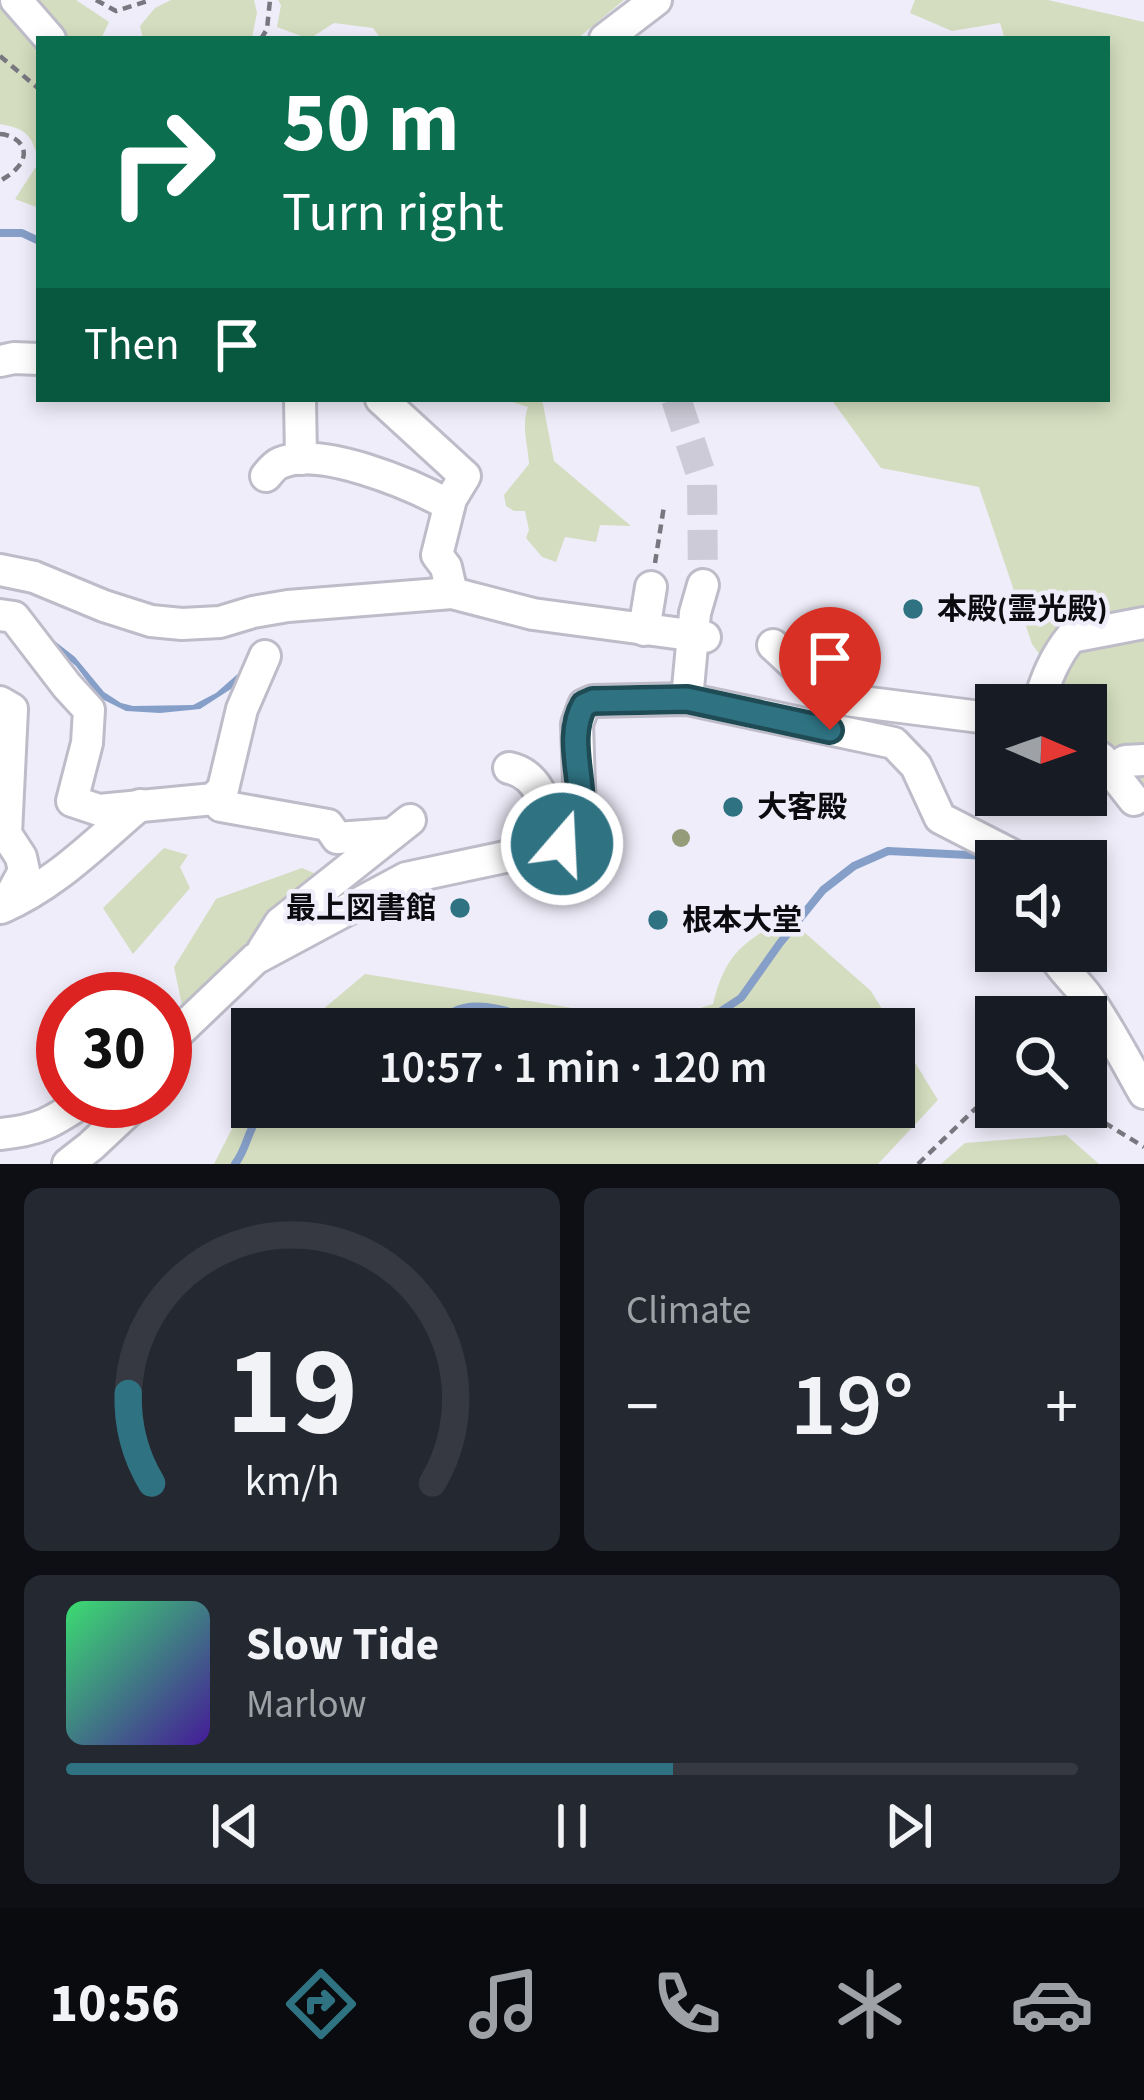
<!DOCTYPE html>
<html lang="en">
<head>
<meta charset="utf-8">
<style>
	body { margin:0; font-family:"Source Sans 3","Noto Sans JP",sans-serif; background:#242831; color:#f1f3f6; height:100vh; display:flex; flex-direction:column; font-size:45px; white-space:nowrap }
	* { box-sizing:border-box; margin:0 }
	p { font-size:39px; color:#9ea1a6 }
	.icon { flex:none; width:66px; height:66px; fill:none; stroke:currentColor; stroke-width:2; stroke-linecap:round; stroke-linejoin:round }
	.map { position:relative; height:1164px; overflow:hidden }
	.sheet { display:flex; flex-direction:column; gap:24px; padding:24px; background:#0d0f14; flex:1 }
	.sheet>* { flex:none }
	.top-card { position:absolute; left:36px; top:36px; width:1074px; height:366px; border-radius:0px; box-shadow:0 6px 18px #0003; background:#0b6e4f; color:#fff; overflow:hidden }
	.needle { width:78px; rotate:92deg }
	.controls { position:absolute; left:975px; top:684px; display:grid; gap:24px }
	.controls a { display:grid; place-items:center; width:132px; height:132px; border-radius:0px; background:#171b24; box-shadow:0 6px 18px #0003; font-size:60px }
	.speed { position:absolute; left:36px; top:972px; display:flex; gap:24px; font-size:60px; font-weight:700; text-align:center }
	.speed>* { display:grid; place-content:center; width:156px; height:156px; border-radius:50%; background:#171b24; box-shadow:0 6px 18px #0003; line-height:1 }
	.speed .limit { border:18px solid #d22; background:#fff; color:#111 }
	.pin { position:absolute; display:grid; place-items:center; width:102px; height:102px; color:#fff; margin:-123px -51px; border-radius:50% 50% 50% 0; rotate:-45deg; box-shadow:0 0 12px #0007 }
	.pin .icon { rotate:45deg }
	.me { position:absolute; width:132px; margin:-66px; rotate:19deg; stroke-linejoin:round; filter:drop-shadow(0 0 9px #0008) }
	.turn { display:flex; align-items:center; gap:42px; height:252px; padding:0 48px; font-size:54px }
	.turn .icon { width:156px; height:156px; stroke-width:2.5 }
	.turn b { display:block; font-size:84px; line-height:102px }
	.then { display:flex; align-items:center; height:114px; padding:0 48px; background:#0003; gap:24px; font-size:45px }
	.big { font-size:90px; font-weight:600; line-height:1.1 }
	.sheet .card { flex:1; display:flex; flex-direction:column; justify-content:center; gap:18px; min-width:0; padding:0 42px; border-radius:18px; background:#242831 }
	.sheet .dial { align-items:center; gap:0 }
	.dial svg { height:312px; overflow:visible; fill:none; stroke:#363941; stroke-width:7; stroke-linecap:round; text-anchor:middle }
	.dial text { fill:#f1f3f6; stroke:none }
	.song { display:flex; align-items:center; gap:36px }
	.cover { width:144px; height:144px; border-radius:18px; background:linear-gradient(135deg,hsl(140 70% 55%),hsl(260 70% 35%)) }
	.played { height:12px; border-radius:6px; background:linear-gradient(90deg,#2f7383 60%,#363941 60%) }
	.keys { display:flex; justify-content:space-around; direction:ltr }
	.heat { display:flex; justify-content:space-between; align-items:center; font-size:66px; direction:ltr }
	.sheet .tiles { flex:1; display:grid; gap:24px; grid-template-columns:1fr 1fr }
	.card:last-child { grid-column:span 2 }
	.trip { position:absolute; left:231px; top:1008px; width:684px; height:120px; border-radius:0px; background:#171b24; box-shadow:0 6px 18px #0003; font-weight:600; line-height:120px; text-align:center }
	.tabs { display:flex; height:192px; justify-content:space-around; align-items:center; background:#090b0e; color:#9ea1a6 }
	.tabs .icon { width:84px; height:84px }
	.tabs .on { color:#2f7383 }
	.tabs b { font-size:54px; color:#f1f3f6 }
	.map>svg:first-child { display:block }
</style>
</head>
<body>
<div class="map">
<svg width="1144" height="1164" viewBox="0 0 1144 1164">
	<rect width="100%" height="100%" fill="#efedfa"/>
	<g fill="#d4ddbf">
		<path d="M0,0H3L39,41V208L15,199L39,162C32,135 27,129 0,124Z"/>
		<path d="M27,0H76L109,22L101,39H61Z"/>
		<path d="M171,0H254L257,13L252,37L143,39L140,26L155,8Z"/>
		<path d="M278,0H624L577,39H381L373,28L334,23L309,39L277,27L281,5Z"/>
		<path d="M915,0H1048L1144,22V800L1086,719V705H1076L1032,644L979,487L881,468L831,399H1107V39H1005L1000,23L952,31L910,13Z"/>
		<path d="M503,399H542L554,461L631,526L600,525L596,542L565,537L556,562L542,557L526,538L529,530L525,511H514L506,506L504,495L529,464C528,445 521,425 528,407Z"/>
		<path d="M164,848L188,855L180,867L190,888L133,954L103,908Z"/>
		<path d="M302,868L316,874L268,919L246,947L182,1005L174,967L216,899Z"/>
		<path d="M787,917L871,991L938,1100L878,1164H214L242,1109L252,1065V1107H894V1029H294L315,1016L365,974L658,1022L713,1004C726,952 743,943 787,917Z"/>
		<path d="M1066,1135L1099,1164H941L965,1143Z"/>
	</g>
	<path fill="#869fc8" d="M43,632L75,657L104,692L121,703L133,706L193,705L216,693L240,672L243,676L231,689L200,709L160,713L126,711L100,698L76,666L38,634Z"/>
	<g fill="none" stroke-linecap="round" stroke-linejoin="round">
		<g stroke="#869fc8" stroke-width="8">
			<path d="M0,233H22L39,241"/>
			<path d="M429,1029C437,1023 445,1016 453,1012C483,996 529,1019 558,1029"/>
			<path d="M694,1029L741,998L780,943L823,890L854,866L888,851L989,856"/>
			<path d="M235,1164C250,1145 247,1121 270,1107"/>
		</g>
		<path stroke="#cdcbd7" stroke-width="30" stroke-dasharray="30 15" stroke-linecap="butt" d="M676,399L702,477L703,585"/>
		<g stroke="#bebcc8" stroke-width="36">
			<g id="minor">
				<path d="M16,0L50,39"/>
				<path d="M605,39L656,0"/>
				<path d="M0,361L14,358L39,359"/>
				<path d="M300,399L301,459"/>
				<path d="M381,399L465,476L451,499L437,555L446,567L452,593"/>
				<path d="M266,476C270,471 275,465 280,463C320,445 413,485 449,505"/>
				<path d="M0,570L34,577L104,606L151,621L182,624L220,622L253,612L288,606L452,593L533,614L705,637"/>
				<path d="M0,615L14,617L67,686L89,710L87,743L72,801L99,810L214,799L223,789L242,709L265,656"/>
				<path d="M644,630L651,587"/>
				<path d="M773,645L830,698L996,719"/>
				<path d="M687,699L695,613L703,585"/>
				<path d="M0,702L12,709L6,834L21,857L24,871L5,906"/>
				<path d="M1038,705C1046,679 1054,658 1071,637L1144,623"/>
				<path d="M1086,749L1101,758L1134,800"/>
				<path d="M509,768C544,775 548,816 557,846"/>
				<path d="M1112,771L1125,761L1144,760"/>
				<path d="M218,794L221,806L328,825L337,838L392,834"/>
				<path d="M1,908C55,885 95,843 140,805"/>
				<path d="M263,950L280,923L410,820"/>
				<path d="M1052,951C1059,968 1077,982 1088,998C1109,1028 1126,1061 1144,1093"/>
				<path d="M165,1045L255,959L406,878L557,846L573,839L580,823V814L577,724L584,705L593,701L687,699L894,743L916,766L940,818L1012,855L1018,861"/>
				<path d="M0,1134C40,1130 51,1123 84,1101"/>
				<path d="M68,1164L91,1146L139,1101"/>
			</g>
		</g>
		<g stroke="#78777f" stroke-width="4.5" stroke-dasharray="9 6" stroke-linecap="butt">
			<path d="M96,0L116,11L151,0"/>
			<path d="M261,39L267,29L270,0"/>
			<path d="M0,56L39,89"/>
			<path d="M0,134C18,135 33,151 17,168C12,174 6,177 0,181"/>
			<path d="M655,563L664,506"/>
			<path d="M1079,1107L1144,1147"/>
			<path d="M918,1164L975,1109L996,1097"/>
		</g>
		<use href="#minor" stroke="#fff" stroke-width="30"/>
	</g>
	<circle fill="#959c79" cx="681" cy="838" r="9"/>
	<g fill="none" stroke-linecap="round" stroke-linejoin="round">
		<g stroke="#1f4b55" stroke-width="30">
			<path id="route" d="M562,844L573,839C595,799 561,745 584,705L593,701L687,699L830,730"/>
		</g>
		<use href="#route" stroke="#2f7383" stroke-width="21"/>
	</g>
	<g fill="#2f7383" stroke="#efedfa" stroke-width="4.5">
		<circle cx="913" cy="609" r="12"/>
		<circle cx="733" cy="807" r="12"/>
		<circle cx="460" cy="908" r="12"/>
		<circle cx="658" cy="920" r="12"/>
	</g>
	<g text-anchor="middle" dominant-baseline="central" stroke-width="9" stroke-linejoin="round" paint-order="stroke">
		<g font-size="30" font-weight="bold" fill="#0c0b10" stroke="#efedfa" text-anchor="start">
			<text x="937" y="609">本殿(霊光殿)</text>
			<text x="757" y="807">大客殿</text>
			<text x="436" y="908" text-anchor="end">最上図書館</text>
			<text x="682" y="920">根本大堂</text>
		</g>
	</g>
</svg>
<div class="controls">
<a><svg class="needle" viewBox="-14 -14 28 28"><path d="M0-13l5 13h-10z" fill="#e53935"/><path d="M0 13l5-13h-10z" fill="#9ea1a6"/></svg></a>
<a><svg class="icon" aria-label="sound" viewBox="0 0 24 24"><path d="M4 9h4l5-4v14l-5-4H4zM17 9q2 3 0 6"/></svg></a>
<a><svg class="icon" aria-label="search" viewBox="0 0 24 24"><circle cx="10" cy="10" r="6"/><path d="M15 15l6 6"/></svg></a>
</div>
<div class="speed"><div class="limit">30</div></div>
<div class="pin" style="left:830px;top:730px;background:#d93025"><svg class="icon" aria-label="arrive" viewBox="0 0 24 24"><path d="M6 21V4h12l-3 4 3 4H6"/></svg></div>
<svg class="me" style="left:562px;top:844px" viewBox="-20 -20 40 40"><circle r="17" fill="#2f7383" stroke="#fff" stroke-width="3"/><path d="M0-11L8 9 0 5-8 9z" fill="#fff"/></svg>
<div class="trip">10:57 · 1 min · 120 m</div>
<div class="top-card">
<div class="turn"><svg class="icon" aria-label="right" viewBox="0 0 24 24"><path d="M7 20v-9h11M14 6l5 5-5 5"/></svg><div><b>50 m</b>Turn right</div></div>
<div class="then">Then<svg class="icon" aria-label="arrive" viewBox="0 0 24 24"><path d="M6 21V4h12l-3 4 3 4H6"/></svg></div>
</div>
</div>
<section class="sheet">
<div class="tiles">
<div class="card dial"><svg viewBox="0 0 100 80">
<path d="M14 69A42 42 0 1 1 86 69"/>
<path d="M14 69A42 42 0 0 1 8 46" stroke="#2f7383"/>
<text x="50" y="56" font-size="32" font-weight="700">19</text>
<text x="50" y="72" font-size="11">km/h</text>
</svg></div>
<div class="card"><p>Climate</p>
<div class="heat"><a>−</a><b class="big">19°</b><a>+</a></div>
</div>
<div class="card">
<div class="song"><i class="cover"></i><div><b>Slow Tide</b><p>Marlow</p></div></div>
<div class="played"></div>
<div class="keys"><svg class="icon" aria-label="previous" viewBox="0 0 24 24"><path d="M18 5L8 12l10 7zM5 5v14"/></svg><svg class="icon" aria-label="pause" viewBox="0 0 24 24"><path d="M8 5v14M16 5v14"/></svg><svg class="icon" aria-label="next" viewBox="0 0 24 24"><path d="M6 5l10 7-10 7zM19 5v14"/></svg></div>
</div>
</div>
</section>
<nav class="tabs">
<b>10:56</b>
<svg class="icon on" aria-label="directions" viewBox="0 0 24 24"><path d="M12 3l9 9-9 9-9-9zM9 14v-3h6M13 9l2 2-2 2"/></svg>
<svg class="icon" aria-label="music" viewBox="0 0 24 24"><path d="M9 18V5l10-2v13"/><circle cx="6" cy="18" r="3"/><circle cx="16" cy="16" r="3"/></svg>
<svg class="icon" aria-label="phone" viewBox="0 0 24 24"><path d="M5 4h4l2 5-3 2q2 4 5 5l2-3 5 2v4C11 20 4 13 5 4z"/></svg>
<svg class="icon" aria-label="climate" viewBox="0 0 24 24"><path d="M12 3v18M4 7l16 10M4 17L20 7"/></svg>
<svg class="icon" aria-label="car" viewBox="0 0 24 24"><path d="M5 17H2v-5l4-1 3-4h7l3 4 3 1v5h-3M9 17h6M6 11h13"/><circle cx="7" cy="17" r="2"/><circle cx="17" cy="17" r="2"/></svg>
</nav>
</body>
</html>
